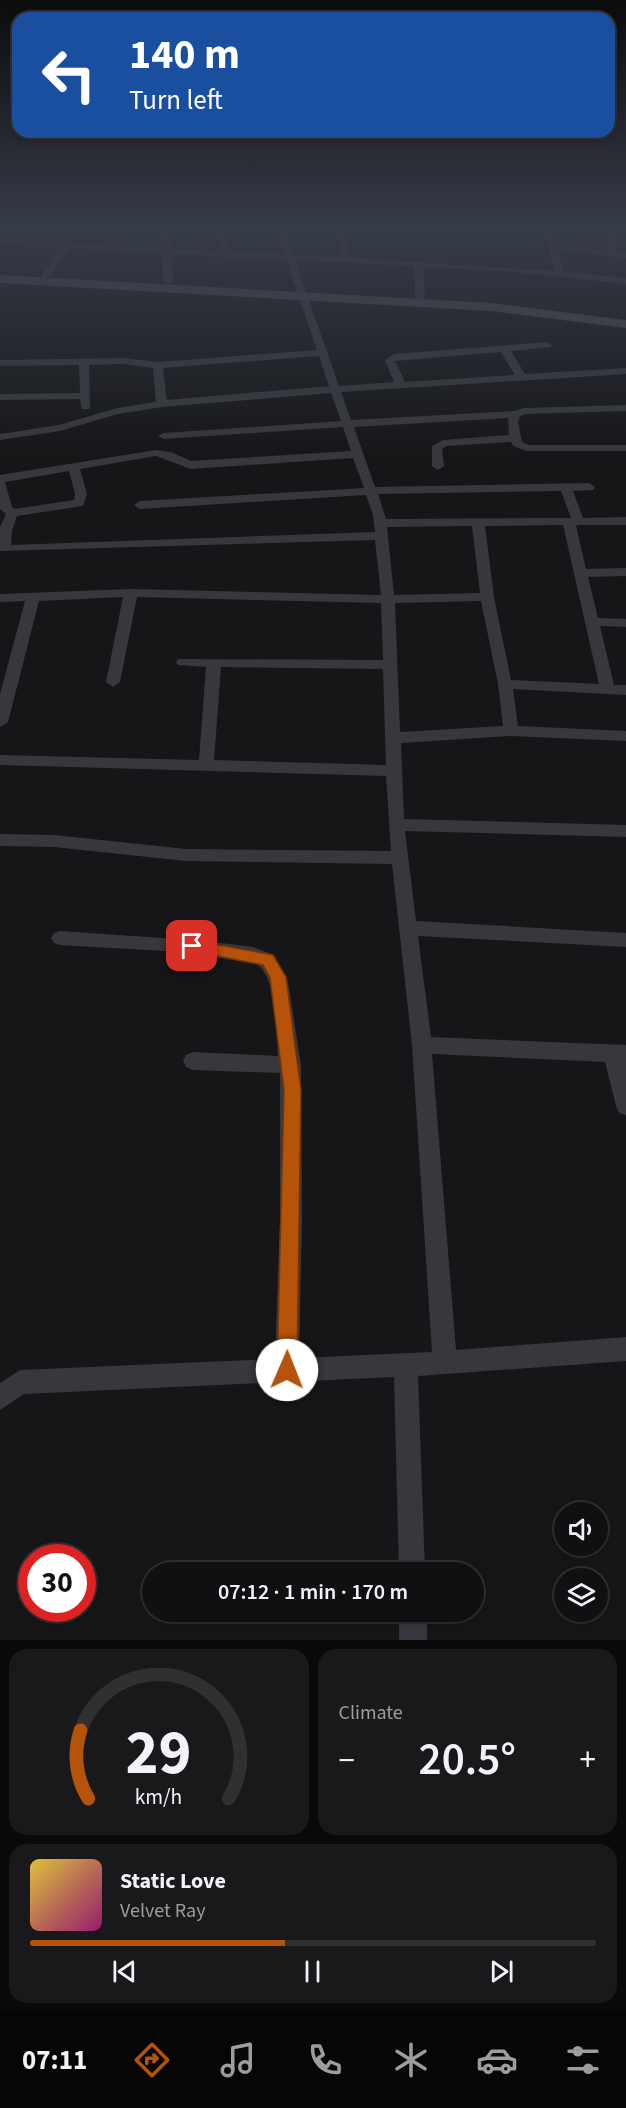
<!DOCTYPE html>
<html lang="en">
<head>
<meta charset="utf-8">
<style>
	body { margin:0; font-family:"Source Sans 3",sans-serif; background:#19191b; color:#f1f3f6; height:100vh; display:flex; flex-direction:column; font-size:22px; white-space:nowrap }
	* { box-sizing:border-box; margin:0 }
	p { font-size:20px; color:#9c9d9f }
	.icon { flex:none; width:33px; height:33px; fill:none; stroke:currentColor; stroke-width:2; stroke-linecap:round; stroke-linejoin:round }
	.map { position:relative; height:1640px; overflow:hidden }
	.drawer { display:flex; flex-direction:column; gap:9px; padding:9px; background:#09090a; flex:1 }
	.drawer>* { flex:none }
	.hud { position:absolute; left:12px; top:12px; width:603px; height:126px; border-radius:18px; box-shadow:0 3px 9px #0003,0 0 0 2px #303032; background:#1a4fa0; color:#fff; overflow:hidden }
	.fabs { position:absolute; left:554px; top:1502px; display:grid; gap:12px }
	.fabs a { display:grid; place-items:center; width:54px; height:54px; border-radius:50%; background:#101012; box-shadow:0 3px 9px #0003,0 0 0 2px #303032; font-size:30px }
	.speed { position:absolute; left:18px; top:1544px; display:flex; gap:12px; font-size:30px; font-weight:700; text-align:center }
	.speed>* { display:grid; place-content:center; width:78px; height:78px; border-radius:50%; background:#101012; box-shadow:0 3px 9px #0003,0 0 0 2px #303032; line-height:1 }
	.speed .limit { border:9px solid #d22; background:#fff; color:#111 }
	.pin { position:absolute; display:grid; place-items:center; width:51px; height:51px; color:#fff; margin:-26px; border-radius:12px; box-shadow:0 3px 9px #0006 }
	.me { position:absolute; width:66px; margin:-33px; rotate:1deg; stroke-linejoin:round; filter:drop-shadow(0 0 4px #0008) }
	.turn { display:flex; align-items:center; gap:21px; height:126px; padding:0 18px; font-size:27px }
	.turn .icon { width:78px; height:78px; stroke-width:2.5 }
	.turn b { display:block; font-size:42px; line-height:51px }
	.big { font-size:45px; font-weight:600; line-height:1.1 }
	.drawer .tile { flex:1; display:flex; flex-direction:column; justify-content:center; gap:9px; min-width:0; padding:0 21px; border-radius:18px; background:#19191b }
	.drawer .dial { align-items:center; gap:0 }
	.dial svg { height:156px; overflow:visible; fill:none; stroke:#303032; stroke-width:7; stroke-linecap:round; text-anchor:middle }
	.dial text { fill:#f1f3f6; stroke:none }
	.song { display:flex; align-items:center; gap:18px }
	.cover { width:72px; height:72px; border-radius:9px; background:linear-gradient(135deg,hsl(50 70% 55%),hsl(320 70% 35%)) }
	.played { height:6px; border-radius:3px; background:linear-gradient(90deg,#b45309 45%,#303032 45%) }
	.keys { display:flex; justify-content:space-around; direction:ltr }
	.heat { display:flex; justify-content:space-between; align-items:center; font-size:33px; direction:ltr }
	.drawer .tiles { flex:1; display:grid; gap:9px; grid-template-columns:1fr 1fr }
	.tile:last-child { grid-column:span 2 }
	.trip { position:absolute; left:142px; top:1562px; width:342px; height:60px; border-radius:30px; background:#101012; box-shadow:0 3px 9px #0003,0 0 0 2px #303032; font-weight:600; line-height:60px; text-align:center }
	.menu { display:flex; height:96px; justify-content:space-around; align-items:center; background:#060607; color:#9c9d9f }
	.menu .icon { width:42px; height:42px }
	.menu .selected { color:#b45309 }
	.menu b { font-size:27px; color:#f1f3f6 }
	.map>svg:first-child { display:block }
</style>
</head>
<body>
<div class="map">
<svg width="626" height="1640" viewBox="0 0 626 1640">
	<rect width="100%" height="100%" fill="#161618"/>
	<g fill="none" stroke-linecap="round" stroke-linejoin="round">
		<g fill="#37383d" fill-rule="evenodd">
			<path d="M158,228H166L171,248L220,251L216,228H224L229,251L284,254L275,228H283L293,255L341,257L334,228H342L350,258L555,271L543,228H551L556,245L606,250L612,228H620L615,251L626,252V258L558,250L564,272L626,278V284L515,272L423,267L425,297L420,300L415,297L414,266L295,260L339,386L394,382L385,360L394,354L547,342L552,345L551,347L511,351L525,374L626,368V374L341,392L351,420L514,411L524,408L626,405V411L525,414L520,416L518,422L522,442L529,445H626V451H527L513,446L511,442L446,446L442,449L444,466L438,470L432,466V446L443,440L509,435L508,418L354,427L375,487L589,483L595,487L593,490L573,491L583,518L626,517V525H576L586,569L626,568V576L588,577L598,618L626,619V627L600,626L614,685H626V695L513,689L518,726L626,731V741L511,736L401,743L404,819L626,825V837L405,831L416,921L626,933V947L418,936L431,1037L626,1045V1115L619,1113L616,1106L605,1062L432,1054L456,1350L626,1337V1361L418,1376L425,1572H399L394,1377L24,1394L0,1410V1383L20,1370L275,1359L280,1221V1073L193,1070L186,1067L183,1061L186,1055L193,1052L278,1056C277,1033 277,971 253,962L164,951L60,945L54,943L51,938L54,933L60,931L206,941L253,947L274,955L288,982L301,1065L302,1221L299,1358L432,1352L412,1045L392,864L186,861L54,847L0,846V834L54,835L186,849L391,851L386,776L0,765V755L199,760L206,667L178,665L176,662L178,659L383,660L381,603L137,597L120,682L113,687L106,682L123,597L39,601L8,722L0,727V694L25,601L0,602V594L131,589L381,595L375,540L0,551V527L6,514L0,509V475L156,450L171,452L191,461L351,451L343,427L164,439L158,436L164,433L341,421L331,393L162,407L118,414L60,431L0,440V434L59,425L117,408L156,402L153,368L123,364L89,365L90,409H82L80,399L0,400V394L80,393L79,365L0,366V360L123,358L158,362L317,350L286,260L172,254L173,281L168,284L163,281V253L69,248L49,278L46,279L41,276L60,248L0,245V239L162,248ZM501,352L515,375L405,382L395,361ZM319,356L329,386L167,400L163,368ZM156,456L191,469L353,458L364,488L140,501L134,505L140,509L366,495L373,515L375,532L11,545L12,531L17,516L83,506L87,494L80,469ZM69,471L75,494L74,500L15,509L12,507L5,482ZM561,491L571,518L386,519L378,494ZM563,525L599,684L511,680L494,597L485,526ZM472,526L480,593L394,595L387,527ZM481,601L498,684L503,726L400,732L395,603ZM221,667L383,669L386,765L214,760Z"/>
			<rect x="399" y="1611" width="28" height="29"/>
		</g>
		<path fill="#45474d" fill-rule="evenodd" d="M0,275L491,303L626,320V328L491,311L0,283Z"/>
	</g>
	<linearGradient id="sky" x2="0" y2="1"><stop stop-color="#0c0c0d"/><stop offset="0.5" stop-color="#363c48"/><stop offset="1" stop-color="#363c48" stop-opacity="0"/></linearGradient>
	<rect width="626" height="458" fill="url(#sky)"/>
	<path fill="#b45309" stroke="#753606" stroke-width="1.5" d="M192,940L273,955L286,977L301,1090L297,1370L294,1377L287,1380L280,1377L277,1370L284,1090L270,978L263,965L187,950L185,946Z"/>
</svg>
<div class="fabs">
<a><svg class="icon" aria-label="sound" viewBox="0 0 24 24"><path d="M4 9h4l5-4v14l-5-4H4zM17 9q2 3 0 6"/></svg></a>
<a><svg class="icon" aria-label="layers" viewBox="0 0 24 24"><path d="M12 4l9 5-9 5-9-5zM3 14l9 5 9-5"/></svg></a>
</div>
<div class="speed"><div class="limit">30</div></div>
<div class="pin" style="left:192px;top:946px;background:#d93025"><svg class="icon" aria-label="arrive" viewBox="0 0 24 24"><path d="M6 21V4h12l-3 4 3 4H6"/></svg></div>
<svg class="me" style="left:287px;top:1370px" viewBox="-20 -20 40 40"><circle r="19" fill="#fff"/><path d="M0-13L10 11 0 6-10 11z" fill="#b45309"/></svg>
<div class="trip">07:12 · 1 min · 170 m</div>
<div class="hud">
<div class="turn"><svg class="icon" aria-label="left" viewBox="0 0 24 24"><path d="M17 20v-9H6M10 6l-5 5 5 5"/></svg><div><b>140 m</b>Turn left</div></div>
</div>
</div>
<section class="drawer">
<div class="tiles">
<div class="tile dial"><svg viewBox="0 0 100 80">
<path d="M14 69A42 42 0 1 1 86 69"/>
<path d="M14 69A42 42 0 0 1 10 34" stroke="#b45309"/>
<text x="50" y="56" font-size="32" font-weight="700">29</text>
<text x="50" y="72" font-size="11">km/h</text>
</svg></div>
<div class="tile"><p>Climate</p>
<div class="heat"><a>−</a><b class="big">20.5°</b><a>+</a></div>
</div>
<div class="tile">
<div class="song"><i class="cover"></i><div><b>Static Love</b><p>Velvet Ray</p></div></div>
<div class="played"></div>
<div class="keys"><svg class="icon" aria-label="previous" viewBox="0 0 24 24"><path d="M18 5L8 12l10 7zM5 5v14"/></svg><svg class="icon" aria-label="pause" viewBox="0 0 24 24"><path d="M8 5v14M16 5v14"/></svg><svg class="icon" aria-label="next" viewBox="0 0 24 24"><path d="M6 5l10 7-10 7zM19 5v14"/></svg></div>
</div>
</div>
</section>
<nav class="menu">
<b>07:11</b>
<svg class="icon selected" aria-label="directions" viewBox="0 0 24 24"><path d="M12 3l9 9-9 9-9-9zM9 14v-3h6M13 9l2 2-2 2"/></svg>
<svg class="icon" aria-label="music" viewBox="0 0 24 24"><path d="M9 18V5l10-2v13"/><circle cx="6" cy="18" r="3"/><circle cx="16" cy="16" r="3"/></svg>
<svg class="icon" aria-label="phone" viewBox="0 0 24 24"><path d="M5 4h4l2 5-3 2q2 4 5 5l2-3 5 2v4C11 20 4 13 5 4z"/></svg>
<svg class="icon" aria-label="climate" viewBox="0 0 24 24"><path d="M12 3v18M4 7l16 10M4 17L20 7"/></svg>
<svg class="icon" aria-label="car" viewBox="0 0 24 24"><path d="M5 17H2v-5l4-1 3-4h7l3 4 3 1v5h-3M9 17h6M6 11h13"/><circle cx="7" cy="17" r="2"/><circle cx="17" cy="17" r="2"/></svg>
<svg class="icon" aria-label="filters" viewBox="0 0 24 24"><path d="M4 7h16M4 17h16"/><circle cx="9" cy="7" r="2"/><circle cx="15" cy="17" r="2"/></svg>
</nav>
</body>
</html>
